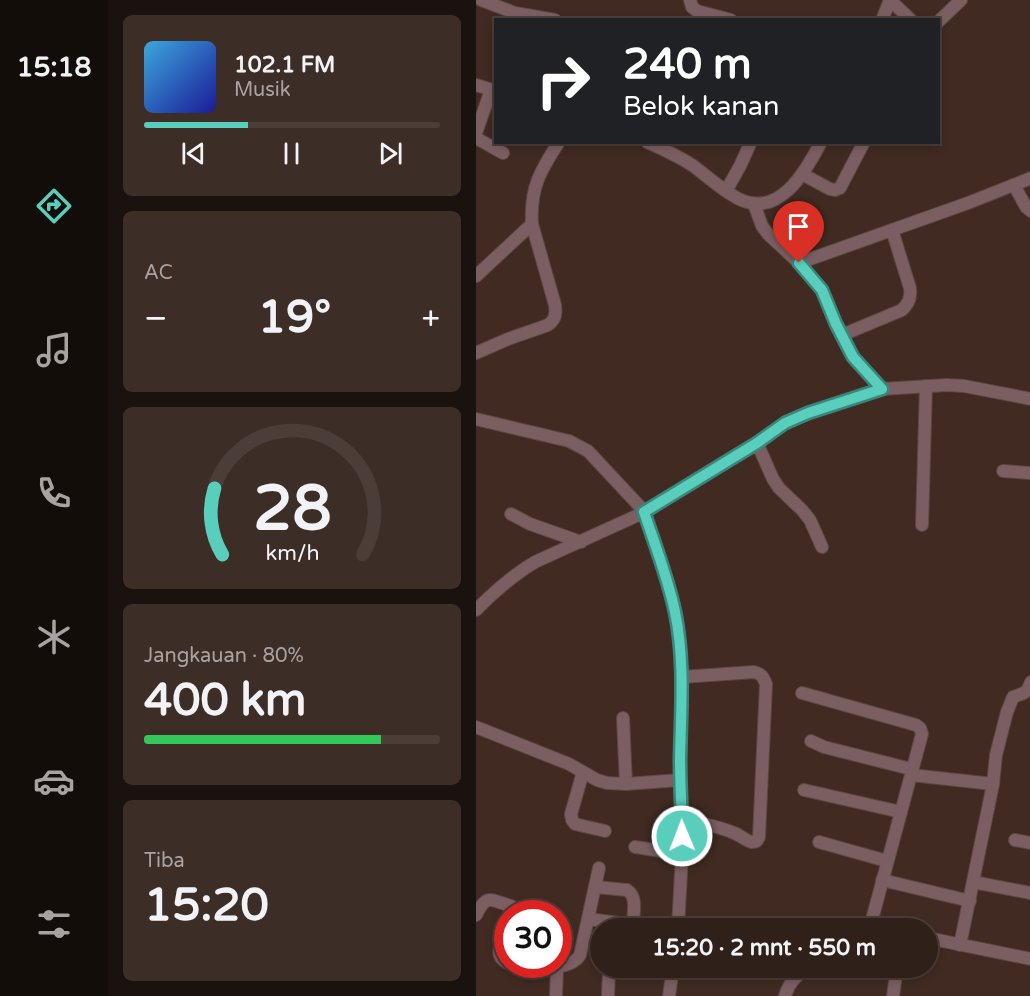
<!DOCTYPE html>
<html lang="id">
<head>
<meta charset="utf-8">
<style>
	body { margin:0; font-family:"Varela Round",sans-serif; background:#3c2d27; color:#f1f3f6; height:100vh; display:flex; flex-direction:column; font-size:22px; white-space:nowrap }
	* { box-sizing:border-box; margin:0 }
	p { font-size:20px; color:#a8a3a2 }
	.icon { flex:none; width:33px; height:33px; fill:none; stroke:currentColor; stroke-width:2; stroke-linecap:round; stroke-linejoin:round }
	.map { position:relative; flex:1; overflow:hidden }
	.details { display:flex; flex-direction:column; gap:15px; padding:15px; background:#1a120e; width:368px }
	.details>* { flex:none }
	.guide { position:absolute; left:18px; top:18px; width:446px; height:126px; border-radius:0px; box-shadow:0 3px 9px #0003,0 0 0 2px #4b3e39; background:#202124; color:#fff; overflow:hidden }
	.speed { position:absolute; left:18px; top:900px; display:flex; gap:12px; font-size:30px; font-weight:700; text-align:center }
	.speed>* { display:grid; place-content:center; width:78px; height:78px; border-radius:50%; background:#30201a; box-shadow:0 3px 9px #0003,0 0 0 2px #4b3e39; line-height:1 }
	.speed .limit { border:9px solid #d22; background:#fff; color:#111 }
	.pin { position:absolute; display:grid; place-items:center; width:51px; height:51px; color:#fff; margin:-62px -26px; border-radius:50% 50% 50% 0; rotate:-45deg; box-shadow:0 0 6px #0007 }
	.pin .icon { rotate:45deg }
	.me { position:absolute; width:66px; margin:-33px; rotate:359deg; stroke-linejoin:round; filter:drop-shadow(0 0 4px #0008) }
	.turn { display:flex; align-items:center; gap:21px; height:126px; padding:0 30px; font-size:27px }
	.turn .icon { width:78px; height:78px; stroke-width:2.5 }
	.turn b { display:block; font-size:42px; line-height:51px }
	.big { font-size:45px; font-weight:800; line-height:1.1 }
	.details .widget { flex:1; display:flex; flex-direction:column; justify-content:center; gap:9px; min-width:0; padding:0 21px; border-radius:9px; background:#3c2d27 }
	.details .dial { align-items:center; gap:0 }
	.dial svg { height:156px; overflow:visible; fill:none; stroke:#4b3e39; stroke-width:7; stroke-linecap:round; text-anchor:middle }
	.dial text { fill:#f1f3f6; stroke:none }
	.song { display:flex; align-items:center; gap:18px }
	.cover { width:72px; height:72px; border-radius:9px; background:linear-gradient(135deg,hsl(200 70% 55%),hsl(240 70% 35%)) }
	.played { height:6px; border-radius:3px; background:linear-gradient(90deg,#5acebd 35%,#4b3e39 35%) }
	.keys { display:flex; justify-content:space-around; direction:ltr }
	.heat { display:flex; justify-content:space-between; align-items:center; font-size:33px; direction:ltr }
	.charge { height:9px; border-radius:4px; background:linear-gradient(90deg,#34c759 80%,#4b3e39 0) }
	.trip { position:absolute; left:114px; top:918px; width:348px; height:60px; border-radius:30px; background:#30201a; box-shadow:0 3px 9px #0003,0 0 0 2px #4b3e39; font-weight:800; line-height:60px; text-align:center }
	main { display:flex; flex:1; min-height:0 }
	.tabs { display:flex; flex-direction:column; width:108px; justify-content:space-around; align-items:center; background:#130d0a; color:#a8a3a2 }
	.tabs .icon { width:42px; height:42px }
	.tabs .on { color:#5acebd }
	.tabs b { font-size:27px; color:#f1f3f6 }
	.map>svg:first-child { display:block }
</style>
</head>
<body>
<main>
<nav class="tabs">
<b>15:18</b>
<svg class="icon on" aria-label="directions" viewBox="0 0 24 24"><path d="M12 3l9 9-9 9-9-9zM9 14v-3h6M13 9l2 2-2 2"/></svg>
<svg class="icon" aria-label="music" viewBox="0 0 24 24"><path d="M9 18V5l10-2v13"/><circle cx="6" cy="18" r="3"/><circle cx="16" cy="16" r="3"/></svg>
<svg class="icon" aria-label="phone" viewBox="0 0 24 24"><path d="M5 4h4l2 5-3 2q2 4 5 5l2-3 5 2v4C11 20 4 13 5 4z"/></svg>
<svg class="icon" aria-label="climate" viewBox="0 0 24 24"><path d="M12 3v18M4 7l16 10M4 17L20 7"/></svg>
<svg class="icon" aria-label="car" viewBox="0 0 24 24"><path d="M5 17H2v-5l4-1 3-4h7l3 4 3 1v5h-3M9 17h6M6 11h13"/><circle cx="7" cy="17" r="2"/><circle cx="17" cy="17" r="2"/></svg>
<svg class="icon" aria-label="filters" viewBox="0 0 24 24"><path d="M4 7h16M4 17h16"/><circle cx="9" cy="7" r="2"/><circle cx="15" cy="17" r="2"/></svg>
</nav>
<section class="details">
<div class="widget">
<div class="song"><i class="cover"></i><div><b>102.1 FM</b><p>Musik</p></div></div>
<div class="played"></div>
<div class="keys"><svg class="icon" aria-label="previous" viewBox="0 0 24 24"><path d="M18 5L8 12l10 7zM5 5v14"/></svg><svg class="icon" aria-label="pause" viewBox="0 0 24 24"><path d="M8 5v14M16 5v14"/></svg><svg class="icon" aria-label="next" viewBox="0 0 24 24"><path d="M6 5l10 7-10 7zM19 5v14"/></svg></div>
</div>
<div class="widget"><p>AC</p>
<div class="heat"><a>−</a><b class="big">19°</b><a>+</a></div>
</div>
<div class="widget dial"><svg viewBox="0 0 100 80">
<path d="M14 69A42 42 0 1 1 86 69"/>
<path d="M14 69A42 42 0 0 1 10 35" stroke="#5acebd"/>
<text x="50" y="56" font-size="32" font-weight="700">28</text>
<text x="50" y="72" font-size="11">km/h</text>
</svg></div>
<div class="widget"><p>Jangkauan · 80%</p><b class="big">400 km</b><div class="charge"></div></div>
<div class="widget"><p>Tiba</p><b class="big">15:20</b></div>
</section>
<div class="map">
<svg width="555" height="996" viewBox="0 0 555 996">
	<rect width="100%" height="100%" fill="#402a22"/>
	<g fill="none" stroke-linecap="round" stroke-linejoin="round">
		<g stroke="#5d4841" stroke-width="14">
			<g id="minor">
				<path d="M5,0L39,13L79,20"/>
				<path d="M214,0L216,7L221,11L255,20"/>
				<path d="M414,0L435,20"/>
				<path d="M406,20L414,0"/>
				<path d="M462,22L485,0"/>
				<path d="M0,85L20,91"/>
				<path d="M0,133L15,90"/>
				<path d="M0,138L27,153"/>
				<path d="M171,142C187,149 202,156 216,165C231,176 245,189 261,198C302,220 329,173 345,142"/>
				<path d="M326,174L354,189L359,190L364,188L388,142"/>
				<path d="M538,185L550,207L555,211"/>
				<path d="M250,191L264,166L274,144"/>
				<path d="M278,204L286,226L292,234L323,263L346,290L360,324L377,357L406,389"/>
				<path d="M323,263L492,203L555,178"/>
				<path d="M0,276L56,224"/>
				<path d="M366,335L426,310C433,303 435,298 434,288L416,230"/>
				<path d="M0,353L32,339L72,325C80,319 80,314 79,305L56,224C54,188 64,171 83,142"/>
				<path d="M0,419L93,441L112,451L169,512L192,584L200,614L204,643L206,677L204,780L206,854L202,928"/>
				<path d="M281,443L297,479L303,488L326,510L334,520L346,547"/>
				<path d="M527,471L555,473"/>
				<path d="M35,514L54,524L105,542"/>
				<path d="M446,525L450,386"/>
				<path d="M0,610C18,592 37,575 59,562L169,512L281,443L309,423L332,413L406,389L471,385L488,386L555,399"/>
				<path d="M206,677L278,672C286,674 287,677 290,684L283,837C281,841 281,842 276,842C270,841 264,835 258,833C242,826 223,823 206,819"/>
				<path d="M326,693L440,725L444,728L446,734L394,927"/>
				<path d="M147,718L150,784"/>
				<path d="M0,727L93,764L121,780L131,783L150,784L204,780"/>
				<path d="M335,741L348,747L435,769"/>
				<path d="M107,772L95,814L96,820L99,824L129,831"/>
				<path d="M435,775L517,784"/>
				<path d="M328,790L425,812"/>
				<path d="M539,840L555,843"/>
				<path d="M343,842L411,861"/>
				<path d="M159,847L206,854"/>
				<path d="M406,880L494,901"/>
				<path d="M497,882L555,893"/>
				<path d="M119,887L151,890C162,897 157,913 157,925"/>
				<path d="M0,915C11,893 14,900 35,906L37,914"/>
				<path d="M112,919L182,928"/>
				<path d="M32,929C26,942 16,956 32,963"/>
				<path d="M452,938L555,959"/>
				<path d="M484,945L517,784L520,755L531,712L537,697C548,693 551,694 555,682"/>
				<path d="M35,964C53,969 94,972 104,955L123,868"/>
				<path d="M80,996L81,967"/>
				<path d="M132,996L133,971"/>
				<path d="M193,996L197,968"/>
				<path d="M309,996C313,982 321,975 332,968"/>
				<path d="M417,996L421,968"/>
			</g>
		</g>
		<use href="#minor" stroke="#7b5e61" stroke-width="12"/>
	</g>
	<g fill="none" stroke-linecap="round" stroke-linejoin="round">
		<g stroke="#3a867b" stroke-width="15">
			<path id="route" d="M206,836C206,810 204,785 204,759C205,710 209,660 199,612C192,578 179,545 168,512L281,443L309,423L332,413L406,389L377,357L360,324L346,290L323,263"/>
		</g>
		<use href="#route" stroke="#5acebd" stroke-width="10"/>
	</g>
</svg>
<div class="speed"><div class="limit">30</div></div>
<div class="pin" style="left:323px;top:263px;background:#d93025"><svg class="icon" aria-label="arrive" viewBox="0 0 24 24"><path d="M6 21V4h12l-3 4 3 4H6"/></svg></div>
<svg class="me" style="left:206px;top:836px" viewBox="-20 -20 40 40"><circle r="17" fill="#5acebd" stroke="#fff" stroke-width="3"/><path d="M0-11L8 9 0 5-8 9z" fill="#fff"/></svg>
<div class="trip">15:20 · 2 mnt · 550 m</div>
<div class="guide">
<div class="turn"><svg class="icon" aria-label="right" viewBox="0 0 24 24"><path d="M7 20v-9h11M14 6l5 5-5 5"/></svg><div><b>240 m</b>Belok kanan</div></div>
</div>
</div>
</main>
</body>
</html>
